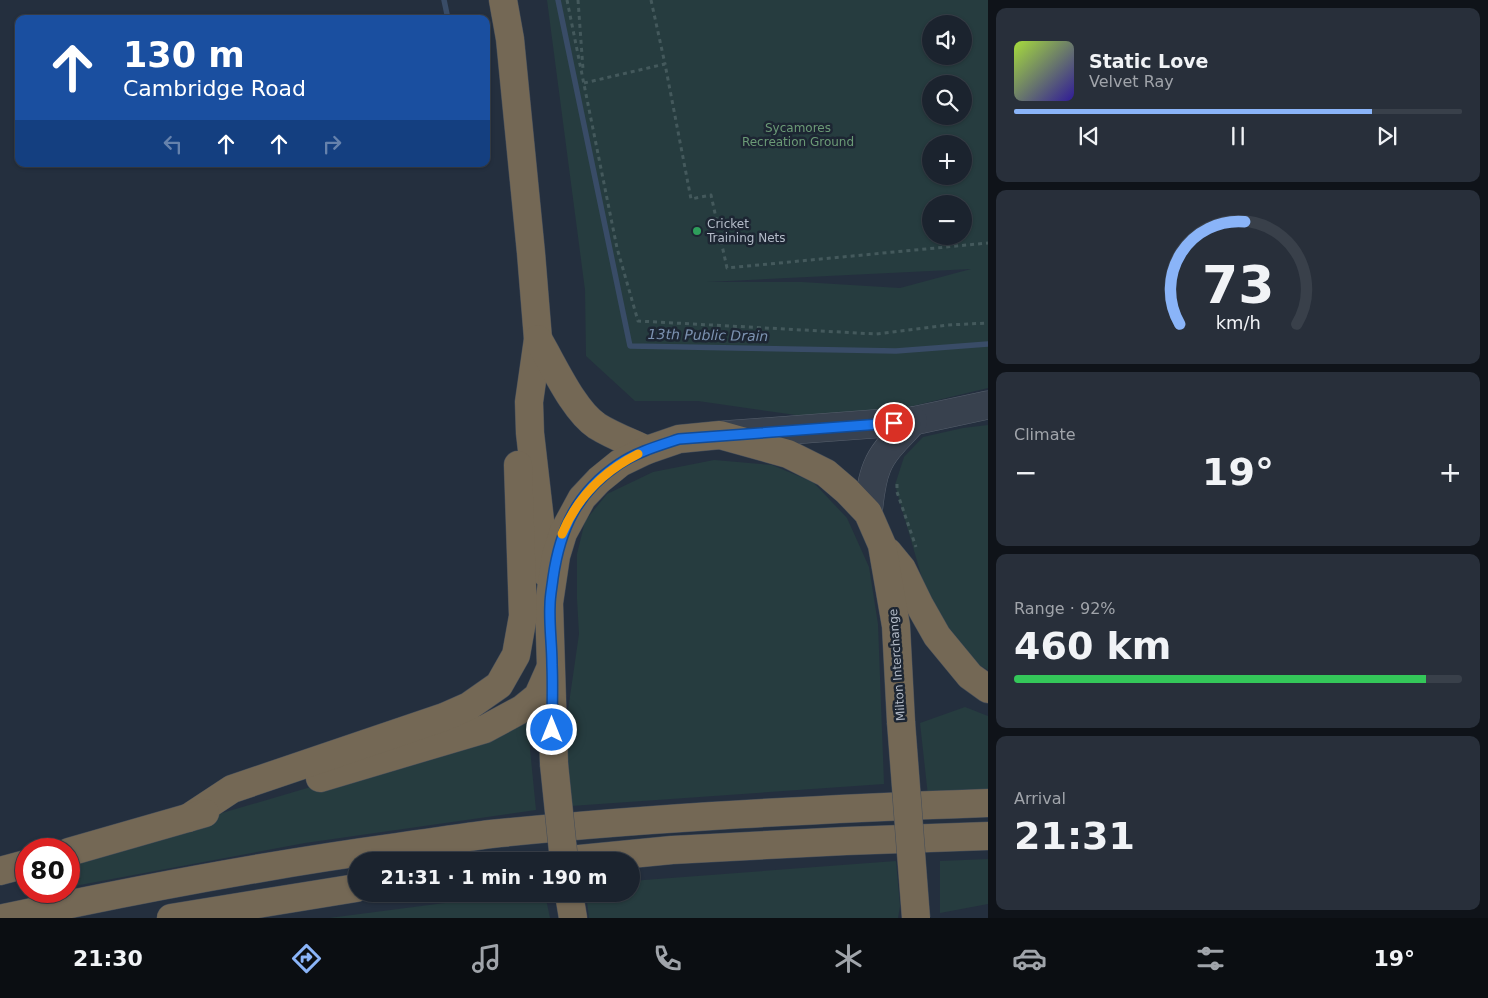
<!DOCTYPE html>
<html lang="en">
<head>
<meta charset="utf-8">
<style>
	body { margin:0; font-family:"DejaVu Sans",sans-serif; background:#282f3a; color:#f1f3f6; height:100vh; display:flex; flex-direction:column; font-size:19px; white-space:nowrap }
	* { box-sizing:border-box; margin:0 }
	p { font-size:16px; color:#a0a4aa }
	.icon { flex:none; width:28px; height:28px; fill:none; stroke:currentColor; stroke-width:2; stroke-linecap:round; stroke-linejoin:round }
	.map { position:relative; flex:1; overflow:hidden }
	.details { display:flex; flex-direction:column; gap:8px; padding:8px; background:#0f1319; width:500px }
	.details>* { flex:none }
	.banner { position:absolute; left:15px; top:15px; width:475px; height:152px; border-radius:10px; box-shadow:0 1px 4px #0004,0 0 0 1px #39404a; background:#1a4fa0; color:#fff; overflow:hidden }
	.controls { position:absolute; left:922px; top:15px; display:grid; gap:10px }
	.controls a { display:grid; place-items:center; width:50px; height:50px; border-radius:50%; background:#1b232e; box-shadow:0 1px 4px #0004,0 0 0 1px #39404a; font-size:25px }
	.speed { position:absolute; left:15px; top:838px; display:flex; gap:10px; font-size:25px; font-weight:700; text-align:center }
	.speed>* { display:grid; place-content:center; width:65px; height:65px; border-radius:50%; background:#1b232e; box-shadow:0 1px 4px #0004,0 0 0 1px #39404a; line-height:1 }
	.speed .limit { border:8px solid #d22; background:#fff; color:#111 }
	.pin { position:absolute; display:grid; place-items:center; width:42px; height:42px; color:#fff; margin:-21px; border:2px solid #fff; border-radius:50%; box-shadow:0 1px 5px #0007 }
	.me { position:absolute; width:55px; margin:-28px; rotate:0deg; stroke-linejoin:round; filter:drop-shadow(0 0 4px #0008) }
	.turn { display:flex; align-items:center; gap:18px; height:105px; padding:0 25px; font-size:22px }
	.turn .icon { width:65px; height:65px; stroke-width:2.5 }
	.turn b { display:block; font-size:35px; line-height:42px }
	.lanes { display:flex; align-items:center; height:48px; padding:0 25px; background:#0003; justify-content:center; gap:25px; direction:ltr }
	.lanes .off { opacity:.35 }
	.big { font-size:38px; font-weight:600; line-height:1.1 }
	.details .tile { flex:1; display:flex; flex-direction:column; justify-content:center; gap:8px; min-width:0; padding:0 18px; border-radius:10px; background:#282f3a }
	.details .dial { align-items:center; gap:0 }
	.dial svg { height:130px; overflow:visible; fill:none; stroke:#39404a; stroke-width:7; stroke-linecap:round; text-anchor:middle }
	.dial text { fill:#f1f3f6; stroke:none }
	.song { display:flex; align-items:center; gap:15px }
	.cover { width:60px; height:60px; border-radius:8px; background:linear-gradient(135deg,hsl(80 70% 55%),hsl(250 70% 35%)) }
	.played { height:5px; border-radius:2px; background:linear-gradient(90deg,#8ab4f8 80%,#39404a 80%) }
	.keys { display:flex; justify-content:space-around; direction:ltr }
	.heat { display:flex; justify-content:space-between; align-items:center; font-size:28px; direction:ltr }
	.charge { height:8px; border-radius:4px; background:linear-gradient(90deg,#34c759 92%,#39404a 0) }
	.trip { position:absolute; left:348px; top:852px; width:292px; height:50px; border-radius:25px; background:#1b232e; box-shadow:0 1px 4px #0004,0 0 0 1px #39404a; font-weight:600; line-height:50px; text-align:center }
	.tabs { display:flex; height:80px; justify-content:space-around; align-items:center; background:#0b0e12; color:#a0a4aa }
	.tabs .icon { width:35px; height:35px }
	.tabs .current { color:#8ab4f8 }
	.tabs b { font-size:22px; color:#f1f3f6 }
	main { display:flex; flex:1; min-height:0 }
	.map>svg:first-child { display:block }
</style>
</head>
<body>
<main>
<div class="map">
<svg width="988" height="918" viewBox="0 0 988 918">
	<rect width="100%" height="100%" fill="#242f3e"/>
	<g fill="#263c3f" fill-rule="evenodd">
		<path d="M547,0H988V388L892,411L810,417L698,401H635L586,356L585,290ZM931,24H964V56H931ZM931,84H964V116H931ZM931,144H964V176H931ZM931,204H964V236H931ZM971,269L900,288L802,282H707Z"/>
		<path d="M988,425V670L979,665L936,612L922,578L895,485L904,457L923,437L963,428Z"/>
		<path d="M714,460L772,465L813,482L847,518L869,567L878,624L884,784L571,806L567,756V717L579,634L577,599V554L585,521L607,494L653,472Z"/>
		<path d="M965,707L988,716V794L928,796L920,723Z"/>
		<path d="M529,720L530,749L536,810L305,843L69,887V858L348,776Z"/>
		<path d="M988,859V904L940,913V861Z"/>
		<path d="M896,861L900,906L898,918H589L586,894H631V881Z"/>
		<path d="M514,894H545L550,918H329Z"/>
	</g>
	<g fill="none" stroke-linecap="round" stroke-linejoin="round">
		<g stroke="#394c67" stroke-width="5.5">
			<path d="M444,0L448,19"/>
			<path d="M558,0L630,346L896,351L988,344"/>
		</g>
		<g stroke="#565f6c" stroke-width="29">
			<g id="minor">
				<path d="M724,435L913,421L988,405"/>
				<path d="M868,513C870,497 871,481 877,467C884,449 901,435 913,421"/>
			</g>
		</g>
		<g stroke="#434c59" stroke-width="29">
			<g id="highway">
				<path d="M503,0L510,39L531,253L538,339L529,402L530,433L546,573"/>
				<path d="M538,339C553,364 573,410 597,426C613,436 630,442 647,450"/>
				<path d="M888,552L902,569L920,606L937,636L970,676L988,689"/>
				<path d="M554,764L549,603L556,556L563,533L582,498L599,480L620,463L647,450L679,439L720,435L788,454L826,473L847,491L868,513L882,545L896,626L901,722"/>
				<path d="M320,778L485,729L522,709L538,696L550,669"/>
				<path d="M188,818L232,789L444,717L469,706L499,685L516,655L523,616L518,465"/>
				<path d="M69,852L205,813"/>
				<path d="M559,861L672,850L846,841L988,836"/>
				<path d="M0,871L26,864"/>
				<path d="M569,894L573,918"/>
				<path d="M4,918C134,890 265,865 397,847C428,843 459,838 491,834C656,817 822,809 988,803"/>
				<path d="M171,918L356,888"/>
			</g>
		</g>
		<g stroke="#44595c" stroke-width="3" stroke-dasharray="4 4" stroke-linecap="butt">
			<path d="M567,0L617,248L638,321L876,334L948,325L988,323"/>
			<path d="M578,0L583,69"/>
			<path d="M651,0L665,64"/>
			<path d="M584,83L665,64L691,199L711,195L727,268L988,243"/>
			<path d="M897,484V492L916,547"/>
		</g>
		<use href="#minor" stroke="#38414e" stroke-width="28"/>
		<use href="#highway" stroke="#746855" stroke-width="28"/>
		<g stroke="#434c59" stroke-width="29" stroke-linecap="butt">
			<g id="highway-bridge">
				<path d="M901,722L916,918"/>
				<path d="M554,764L564,861"/>
			</g>
		</g>
		<use href="#highway-bridge" stroke="#746855" stroke-width="28"/>
	</g>
	<g fill="none" stroke-linecap="round" stroke-linejoin="round">
		<g stroke="#114b97" stroke-width="12">
			<path id="route" d="M552,730C552,708 553,687 552,665C552,645 549,625 550,605C550,596 552,587 553,578C560,529 577,492 619,464C637,452 658,446 679,439L894,423"/>
		</g>
		<use href="#route" stroke="#1a73e8" stroke-width="9"/>
		<path stroke="#f59e0b" stroke-width="9" d="M562,534C577,498 604,471 638,454"/>
	</g>
	<circle fill="#2e9e5b" stroke="#1d2633" stroke-width="2" cx="697" cy="231" r="5"/>
	<g text-anchor="middle" dominant-baseline="central" stroke-width="5" stroke-linejoin="round" paint-order="stroke">
		<g font-size="12" fill="#6b9a76" stroke="#1d2633">
			<text x="798" y="128">Sycamores<tspan x="798" dy="14">Recreation Ground</tspan></text>
		</g>
		<g font-size="12" fill="#b4bcc9" stroke="#1d2633" text-anchor="start">
			<text x="707" y="224">Cricket<tspan x="707" dy="14">Training Nets</tspan></text>
		</g>
		<g font-size="12" fill="#b4bcc9" stroke="#1d2633">
			<text transform="translate(897 665) rotate(-94)">Milton Interchange</text>
		</g>
		<g font-size="14" font-style="italic" fill="#7c92b1" stroke="#1d2633">
			<text transform="translate(708 335) rotate(1)">13th Public Drain</text>
		</g>
	</g>
</svg>
<div class="controls">
<a><svg class="icon" aria-label="sound" viewBox="0 0 24 24"><path d="M4 9h4l5-4v14l-5-4H4zM17 9q2 3 0 6"/></svg></a>
<a><svg class="icon" aria-label="search" viewBox="0 0 24 24"><circle cx="10" cy="10" r="6"/><path d="M15 15l6 6"/></svg></a>
<a>+</a>
<a>−</a>
</div>
<div class="speed"><div class="limit">80</div></div>
<div class="pin" style="left:894px;top:423px;background:#d93025"><svg class="icon" aria-label="arrive" viewBox="0 0 24 24"><path d="M6 21V4h12l-3 4 3 4H6"/></svg></div>
<svg class="me" style="left:552px;top:730px" viewBox="-20 -20 40 40"><circle r="17" fill="#1a73e8" stroke="#fff" stroke-width="3"/><path d="M0-11L8 9 0 5-8 9z" fill="#fff"/></svg>
<div class="trip">21:31 · 1 min · 190 m</div>
<div class="banner">
<div class="turn"><svg class="icon" aria-label="ahead" viewBox="0 0 24 24"><path d="M12 20V5M6 11l6-6 6 6"/></svg><div><b>130 m</b>Cambridge Road</div></div>
<div class="lanes"><svg class="icon off" aria-label="left" viewBox="0 0 24 24"><path d="M17 20v-9H6M10 6l-5 5 5 5"/></svg><svg class="icon" aria-label="ahead" viewBox="0 0 24 24"><path d="M12 20V5M6 11l6-6 6 6"/></svg><svg class="icon" aria-label="ahead" viewBox="0 0 24 24"><path d="M12 20V5M6 11l6-6 6 6"/></svg><svg class="icon off" aria-label="right" viewBox="0 0 24 24"><path d="M7 20v-9h11M14 6l5 5-5 5"/></svg></div>
</div>
</div>
<section class="details">
<div class="tile">
<div class="song"><i class="cover"></i><div><b>Static Love</b><p>Velvet Ray</p></div></div>
<div class="played"></div>
<div class="keys"><svg class="icon" aria-label="previous" viewBox="0 0 24 24"><path d="M18 5L8 12l10 7zM5 5v14"/></svg><svg class="icon" aria-label="pause" viewBox="0 0 24 24"><path d="M8 5v14M16 5v14"/></svg><svg class="icon" aria-label="next" viewBox="0 0 24 24"><path d="M6 5l10 7-10 7zM19 5v14"/></svg></div>
</div>
<div class="tile dial"><svg viewBox="0 0 100 80">
<path d="M14 69A42 42 0 1 1 86 69"/>
<path d="M14 69A42 42 0 0 1 54 6" stroke="#8ab4f8"/>
<text x="50" y="56" font-size="32" font-weight="700">73</text>
<text x="50" y="72" font-size="11">km/h</text>
</svg></div>
<div class="tile"><p>Climate</p>
<div class="heat"><a>−</a><b class="big">19°</b><a>+</a></div>
</div>
<div class="tile"><p>Range · 92%</p><b class="big">460 km</b><div class="charge"></div></div>
<div class="tile"><p>Arrival</p><b class="big">21:31</b></div>
</section>
</main>
<nav class="tabs">
<b>21:30</b>
<svg class="icon current" aria-label="directions" viewBox="0 0 24 24"><path d="M12 3l9 9-9 9-9-9zM9 14v-3h6M13 9l2 2-2 2"/></svg>
<svg class="icon" aria-label="music" viewBox="0 0 24 24"><path d="M9 18V5l10-2v13"/><circle cx="6" cy="18" r="3"/><circle cx="16" cy="16" r="3"/></svg>
<svg class="icon" aria-label="phone" viewBox="0 0 24 24"><path d="M5 4h4l2 5-3 2q2 4 5 5l2-3 5 2v4C11 20 4 13 5 4z"/></svg>
<svg class="icon" aria-label="climate" viewBox="0 0 24 24"><path d="M12 3v18M4 7l16 10M4 17L20 7"/></svg>
<svg class="icon" aria-label="car" viewBox="0 0 24 24"><path d="M5 17H2v-5l4-1 3-4h7l3 4 3 1v5h-3M9 17h6M6 11h13"/><circle cx="7" cy="17" r="2"/><circle cx="17" cy="17" r="2"/></svg>
<svg class="icon" aria-label="filters" viewBox="0 0 24 24"><path d="M4 7h16M4 17h16"/><circle cx="9" cy="7" r="2"/><circle cx="15" cy="17" r="2"/></svg>
<b>19°</b>
</nav>
</body>
</html>
